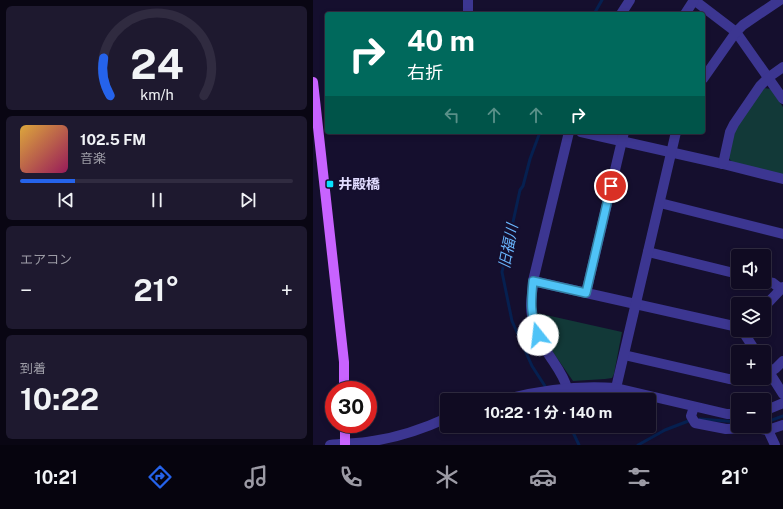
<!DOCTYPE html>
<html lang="ja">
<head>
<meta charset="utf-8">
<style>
	body { margin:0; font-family:"Public Sans","Noto Sans JP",sans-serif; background:#1e192f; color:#f1f3f6; height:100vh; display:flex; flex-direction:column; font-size:15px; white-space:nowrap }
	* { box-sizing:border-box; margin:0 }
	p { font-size:13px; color:#9c9ba5 }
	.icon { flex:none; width:22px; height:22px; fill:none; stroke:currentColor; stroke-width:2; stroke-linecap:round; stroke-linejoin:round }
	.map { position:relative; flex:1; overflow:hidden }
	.panel { display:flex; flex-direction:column; gap:6px; padding:6px; background:#090613; width:313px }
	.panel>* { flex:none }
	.banner { position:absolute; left:12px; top:12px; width:380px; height:122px; border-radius:4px; box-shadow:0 2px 6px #0003,0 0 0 1px #302b40; background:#00695c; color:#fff; overflow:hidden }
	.tools { position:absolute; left:418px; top:249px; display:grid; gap:8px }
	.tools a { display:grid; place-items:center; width:40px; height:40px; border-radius:4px; background:#100b22; box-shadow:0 2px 6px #0003,0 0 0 1px #302b40; font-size:20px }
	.speed { position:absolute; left:12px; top:381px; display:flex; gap:8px; font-size:20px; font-weight:700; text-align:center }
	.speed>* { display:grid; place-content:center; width:52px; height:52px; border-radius:50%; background:#100b22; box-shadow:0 2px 6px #0003,0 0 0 1px #302b40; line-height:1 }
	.speed .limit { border:6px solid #d22; background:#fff; color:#111 }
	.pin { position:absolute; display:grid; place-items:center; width:34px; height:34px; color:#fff; margin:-17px; border:2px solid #fff; border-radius:50%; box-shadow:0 1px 4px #0007 }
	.me { position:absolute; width:44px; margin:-22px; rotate:344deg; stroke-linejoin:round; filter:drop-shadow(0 0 3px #0008) }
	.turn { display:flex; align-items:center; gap:14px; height:84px; padding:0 16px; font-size:18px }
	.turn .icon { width:52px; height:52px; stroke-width:2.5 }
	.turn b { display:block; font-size:28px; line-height:34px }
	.lanes { display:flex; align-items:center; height:38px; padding:0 16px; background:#0003; justify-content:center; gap:20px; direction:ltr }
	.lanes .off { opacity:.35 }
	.big { font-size:30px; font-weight:700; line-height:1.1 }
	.panel .card { flex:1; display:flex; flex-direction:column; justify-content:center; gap:6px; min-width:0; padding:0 14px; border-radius:6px; background:#1e192f }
	.panel .dial { align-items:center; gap:0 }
	.dial svg { height:104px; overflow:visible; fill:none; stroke:#302b40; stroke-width:7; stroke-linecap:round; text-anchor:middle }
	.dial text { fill:#f1f3f6; stroke:none }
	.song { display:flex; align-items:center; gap:12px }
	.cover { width:48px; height:48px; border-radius:6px; background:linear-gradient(135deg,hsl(40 70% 55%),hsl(330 70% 35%)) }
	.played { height:4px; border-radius:2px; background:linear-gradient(90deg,#2563eb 20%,#302b40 20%) }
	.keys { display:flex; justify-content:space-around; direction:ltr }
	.heat { display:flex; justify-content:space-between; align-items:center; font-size:22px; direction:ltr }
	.trip { position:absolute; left:127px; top:393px; width:216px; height:40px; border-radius:4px; background:#100b22; box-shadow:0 2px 6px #0003,0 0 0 1px #302b40; font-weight:700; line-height:40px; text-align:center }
	.tabs { display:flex; height:64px; justify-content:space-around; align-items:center; background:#06040e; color:#9c9ba5 }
	.tabs .icon { width:28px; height:28px }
	.tabs .selected { color:#2563eb }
	.tabs b { font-size:18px; color:#f1f3f6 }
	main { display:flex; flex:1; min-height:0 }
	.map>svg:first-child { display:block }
</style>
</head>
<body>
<main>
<section class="panel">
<div class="card dial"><svg viewBox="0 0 100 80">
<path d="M14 69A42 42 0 1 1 86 69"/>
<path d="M14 69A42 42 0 0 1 9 40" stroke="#2563eb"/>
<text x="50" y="56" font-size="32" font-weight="700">24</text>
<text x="50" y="72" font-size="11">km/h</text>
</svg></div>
<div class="card">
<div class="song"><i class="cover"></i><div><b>102.5 FM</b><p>音楽</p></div></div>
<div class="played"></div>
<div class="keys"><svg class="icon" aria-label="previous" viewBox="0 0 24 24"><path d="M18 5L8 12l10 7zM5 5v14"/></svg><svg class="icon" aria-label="pause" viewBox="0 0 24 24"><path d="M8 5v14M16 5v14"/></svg><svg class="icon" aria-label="next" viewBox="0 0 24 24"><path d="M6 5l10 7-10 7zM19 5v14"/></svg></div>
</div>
<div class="card"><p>エアコン</p>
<div class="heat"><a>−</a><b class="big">21°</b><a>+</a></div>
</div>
<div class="card"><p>到着</p><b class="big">10:22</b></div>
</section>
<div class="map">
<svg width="470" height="445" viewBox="0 0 470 445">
	<rect width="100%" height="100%" fill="#150f2e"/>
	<g fill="#123938">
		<path d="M451,88L458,89L470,107V175L419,162L414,156L420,132Z"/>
		<path d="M224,313L309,332L301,374L299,378L292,379L260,381L235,345L227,329Z"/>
	</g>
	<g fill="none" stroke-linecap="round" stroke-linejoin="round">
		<g stroke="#062050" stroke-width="3">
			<path d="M281,14L289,0"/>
			<path d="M227,132L217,159L210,186L207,190L189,272L199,321L219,366L241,400"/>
			<path d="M387,419L425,422"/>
			<path d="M451,423L470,416"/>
			<path d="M257,426L266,445"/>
			<path d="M325,445L352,430L378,420"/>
		</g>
		<g stroke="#3c3691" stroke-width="10">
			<path d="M155,0V14"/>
			<path d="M381,0L423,32L470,99"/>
			<path d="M308,14L317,0"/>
			<path d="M372,14L381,0"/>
			<path d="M390,79L423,32L430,25L467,0"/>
			<path d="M268,132L410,164L470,179"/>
			<path d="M410,164L417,132L421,124L447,86L456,77L470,67"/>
			<path d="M347,203L470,234"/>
			<path d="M335,252L425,274"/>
			<path d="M220,281L425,327"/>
			<path d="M451,281L460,283L468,289"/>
			<path d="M273,293L311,132"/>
			<path d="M451,307L470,287"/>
			<path d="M429,330L443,352"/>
			<path d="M311,355L416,379L430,380L444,378"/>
			<path d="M451,364L470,394"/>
			<path d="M451,376L463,368L470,361"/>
			<path d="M254,388C251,376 243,366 236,355C227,341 218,323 218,306C218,298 220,289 220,281L256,132"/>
			<path d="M303,388L363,132"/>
			<path d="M190,400C227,390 264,385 303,388L414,414H425"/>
			<path d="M381,407L378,416L382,423L413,429L442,428L455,430L470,425"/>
			<path d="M451,411L470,403"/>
			<path d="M455,430L462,445"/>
			<path d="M17,445C31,443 46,444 60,441C87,437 110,429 134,418"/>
		</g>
		<g stroke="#c863ff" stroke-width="10">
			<path d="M0,82L31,362V390"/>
			<path d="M32,424V445"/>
		</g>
	</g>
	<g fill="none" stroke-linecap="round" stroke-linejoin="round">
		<g stroke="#337fa1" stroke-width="10">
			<path id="route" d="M225,335C217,315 218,301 220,281L273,293L298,186"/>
		</g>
		<use href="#route" stroke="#4fc3f7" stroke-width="7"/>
	</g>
	<rect fill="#08e2ff" stroke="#150f2e" stroke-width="1.5" x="13" y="180" width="8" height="8" rx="2"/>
	<g text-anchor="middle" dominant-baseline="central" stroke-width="4" stroke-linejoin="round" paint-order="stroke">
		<g font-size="14" font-weight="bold" fill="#e1dcff" stroke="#150f2e" text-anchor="start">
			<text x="25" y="184">井殿橋</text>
		</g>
		<g font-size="15" font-style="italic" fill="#6ab7ff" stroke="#150f2e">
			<text transform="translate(195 246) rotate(-79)">旧福川</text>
		</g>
	</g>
</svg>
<div class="tools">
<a><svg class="icon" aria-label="sound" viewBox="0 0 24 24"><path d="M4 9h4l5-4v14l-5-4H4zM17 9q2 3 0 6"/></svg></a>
<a><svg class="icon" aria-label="layers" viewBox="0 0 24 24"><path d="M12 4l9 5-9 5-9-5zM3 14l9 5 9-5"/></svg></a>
<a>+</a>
<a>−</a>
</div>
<div class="speed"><div class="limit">30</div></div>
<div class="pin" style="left:298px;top:186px;background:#d93025"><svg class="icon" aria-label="arrive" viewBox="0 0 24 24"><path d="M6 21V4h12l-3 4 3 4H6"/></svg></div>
<svg class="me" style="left:225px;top:335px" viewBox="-20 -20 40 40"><circle r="19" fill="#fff"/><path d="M0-13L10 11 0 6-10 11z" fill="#4fc3f7"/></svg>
<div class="trip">10:22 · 1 分 · 140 m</div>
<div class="banner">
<div class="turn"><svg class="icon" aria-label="right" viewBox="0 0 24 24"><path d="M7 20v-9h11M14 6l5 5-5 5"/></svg><div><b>40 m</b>右折</div></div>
<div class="lanes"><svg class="icon off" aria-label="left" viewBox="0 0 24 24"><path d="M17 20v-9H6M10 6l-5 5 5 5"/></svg><svg class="icon off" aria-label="ahead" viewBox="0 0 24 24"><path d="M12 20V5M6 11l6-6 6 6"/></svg><svg class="icon off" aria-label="ahead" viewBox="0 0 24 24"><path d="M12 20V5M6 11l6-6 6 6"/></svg><svg class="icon" aria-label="right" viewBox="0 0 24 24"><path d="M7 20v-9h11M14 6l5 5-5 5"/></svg></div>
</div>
</div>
</main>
<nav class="tabs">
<b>10:21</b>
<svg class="icon selected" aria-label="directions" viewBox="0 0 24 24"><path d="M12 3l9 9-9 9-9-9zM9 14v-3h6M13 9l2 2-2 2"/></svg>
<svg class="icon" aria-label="music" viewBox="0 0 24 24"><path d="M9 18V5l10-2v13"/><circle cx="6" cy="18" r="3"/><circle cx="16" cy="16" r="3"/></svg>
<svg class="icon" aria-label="phone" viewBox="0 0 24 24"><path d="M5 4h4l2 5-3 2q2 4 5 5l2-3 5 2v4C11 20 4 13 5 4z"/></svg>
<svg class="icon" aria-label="climate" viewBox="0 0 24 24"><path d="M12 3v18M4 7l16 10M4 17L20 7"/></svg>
<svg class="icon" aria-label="car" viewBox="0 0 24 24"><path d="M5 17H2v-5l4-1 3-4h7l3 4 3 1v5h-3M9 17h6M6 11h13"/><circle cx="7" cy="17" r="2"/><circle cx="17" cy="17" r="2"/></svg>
<svg class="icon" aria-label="filters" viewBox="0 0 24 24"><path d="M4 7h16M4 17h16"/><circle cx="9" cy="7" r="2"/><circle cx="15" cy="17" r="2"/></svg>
<b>21°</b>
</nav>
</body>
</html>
